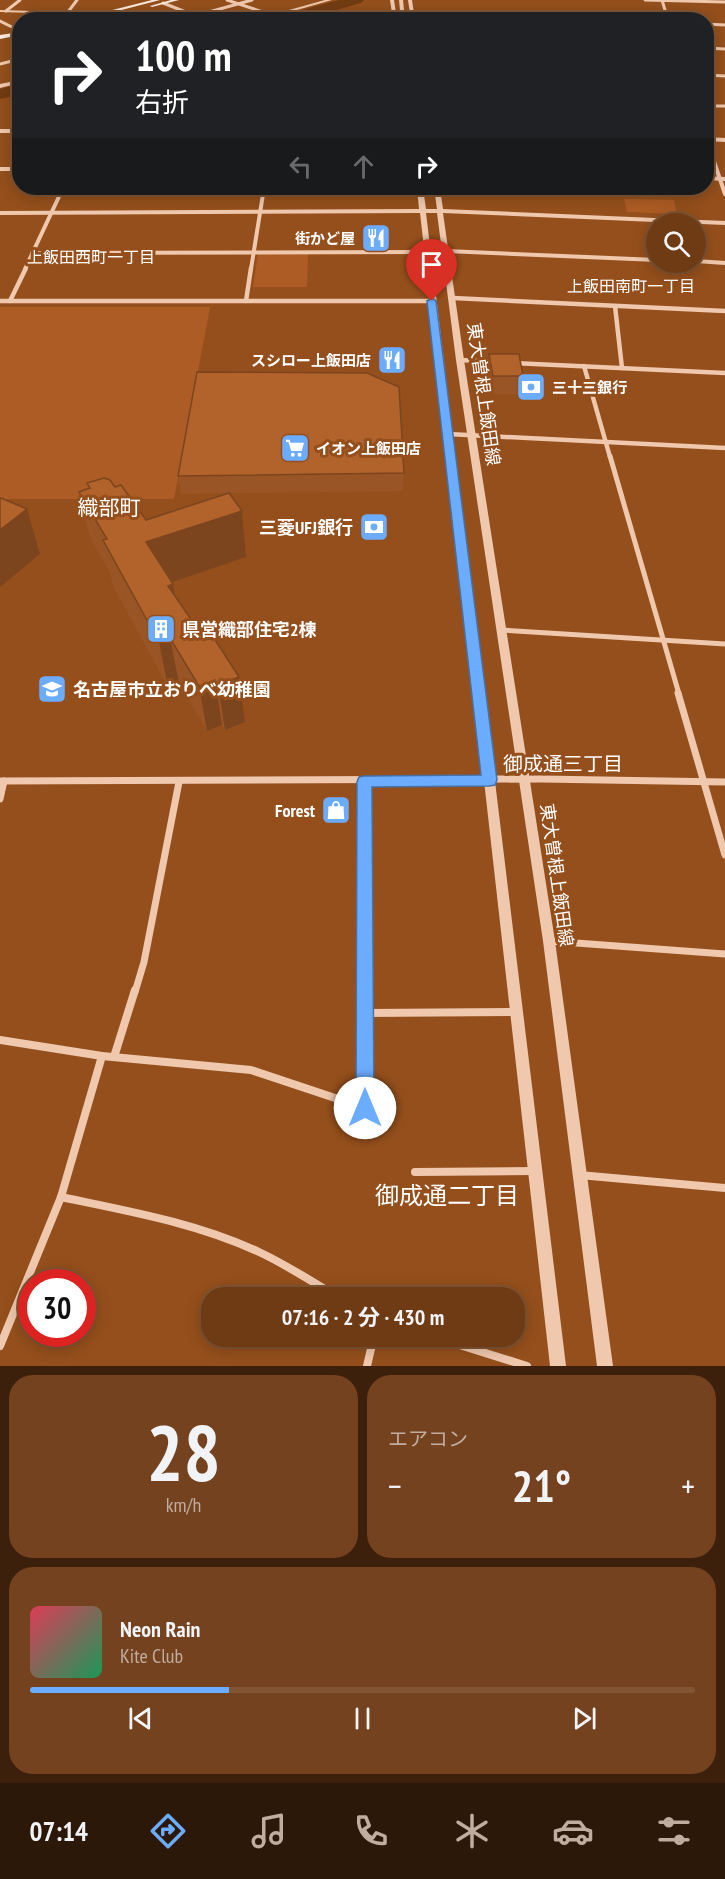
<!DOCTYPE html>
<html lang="ja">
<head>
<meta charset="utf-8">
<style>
	body { margin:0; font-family:"PT Sans Narrow","Noto Sans JP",sans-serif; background:#74421e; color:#f1f3f6; height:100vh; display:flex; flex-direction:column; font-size:22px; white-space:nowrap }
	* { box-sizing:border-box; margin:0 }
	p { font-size:20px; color:#c0ada0 }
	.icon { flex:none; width:33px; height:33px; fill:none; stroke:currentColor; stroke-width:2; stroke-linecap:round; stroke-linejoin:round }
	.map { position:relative; height:1366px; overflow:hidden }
	.details { display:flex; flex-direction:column; gap:9px; padding:9px; background:#3d200c; flex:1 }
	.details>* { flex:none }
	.hud { position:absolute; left:12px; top:12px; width:702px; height:183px; border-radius:24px; box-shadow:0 3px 15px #0003,0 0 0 2px #815534; background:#202124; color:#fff; overflow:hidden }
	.controls { position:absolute; left:646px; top:213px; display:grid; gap:12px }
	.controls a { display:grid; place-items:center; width:60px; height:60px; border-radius:50%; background:#6f3b15; box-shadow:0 3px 15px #0003,0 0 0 2px #815534; font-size:30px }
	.speed { position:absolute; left:18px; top:1269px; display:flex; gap:12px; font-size:30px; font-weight:700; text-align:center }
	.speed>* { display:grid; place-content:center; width:78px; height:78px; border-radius:50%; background:#6f3b15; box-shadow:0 3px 15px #0003,0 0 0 2px #815534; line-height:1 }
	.speed .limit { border:9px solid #d22; background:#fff; color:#111 }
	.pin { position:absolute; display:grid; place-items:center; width:51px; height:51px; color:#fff; margin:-62px -26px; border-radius:50% 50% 50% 0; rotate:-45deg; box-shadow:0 0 6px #0007 }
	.pin .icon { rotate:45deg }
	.me { position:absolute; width:66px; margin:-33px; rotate:0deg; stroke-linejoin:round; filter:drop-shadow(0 0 4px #0008) }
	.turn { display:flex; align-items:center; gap:21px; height:126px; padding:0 24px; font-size:27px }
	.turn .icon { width:78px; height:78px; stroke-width:2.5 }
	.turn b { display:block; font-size:42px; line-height:51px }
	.lanes { display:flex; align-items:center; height:57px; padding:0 24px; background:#0003; justify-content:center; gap:30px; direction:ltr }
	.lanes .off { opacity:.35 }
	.big { font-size:45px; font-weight:700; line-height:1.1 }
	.details .widget { flex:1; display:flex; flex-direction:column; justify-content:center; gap:9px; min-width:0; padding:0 21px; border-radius:24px; background:#74421e }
	.details .dial { align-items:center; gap:0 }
	.dial b { font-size:78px; line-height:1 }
	.song { display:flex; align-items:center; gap:18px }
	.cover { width:72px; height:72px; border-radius:9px; background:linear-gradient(135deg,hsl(350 70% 55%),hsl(150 70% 35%)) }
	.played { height:6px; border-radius:3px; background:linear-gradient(90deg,#6cacff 30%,#815534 30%) }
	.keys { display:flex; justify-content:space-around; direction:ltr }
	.heat { display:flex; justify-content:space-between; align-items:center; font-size:33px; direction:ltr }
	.details .tiles { flex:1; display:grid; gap:9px; grid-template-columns:1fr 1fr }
	.widget:last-child { grid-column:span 2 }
	.trip { position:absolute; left:201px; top:1287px; width:324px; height:60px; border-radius:24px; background:#6f3b15; box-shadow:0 3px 15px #0003,0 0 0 2px #815534; font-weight:700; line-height:60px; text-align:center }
	.menu { display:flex; height:96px; justify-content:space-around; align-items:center; background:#2c1808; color:#c0ada0 }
	.menu .icon { width:42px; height:42px }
	.menu .active { color:#6cacff }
	.menu b { font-size:27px; color:#f1f3f6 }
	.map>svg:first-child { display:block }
</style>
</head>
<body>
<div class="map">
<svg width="725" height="1366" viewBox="0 0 725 1366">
	<rect width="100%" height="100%" fill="#944f1c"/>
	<g fill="#ad5c25">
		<path d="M624,199L674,200L677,214L627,212Z"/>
		<path d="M258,254H308L307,287H253Z"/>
		<path d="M0,307H210L174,499H0Z"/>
	</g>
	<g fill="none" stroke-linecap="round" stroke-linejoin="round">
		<g fill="#723c13" fill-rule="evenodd">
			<path d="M339,0H364L361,3L302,20H274L276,17Z"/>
			<path d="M20,84V95L0,99V89Z"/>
		</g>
		<g stroke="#efc8ae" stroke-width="3">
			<path d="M227,0L272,15"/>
			<path d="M645,0L725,2"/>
			<path d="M662,0L668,20"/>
			<path d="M163,3L206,20"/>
			<path d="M6,11L20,0"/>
			<path d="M68,12L77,0"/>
			<path d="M116,15L128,20"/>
			<path d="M412,15L553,20"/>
			<path d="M180,20L252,0"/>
			<path d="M0,21L20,31"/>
			<path d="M706,24L725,25"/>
			<path d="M706,48L725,49"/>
			<path d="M0,64L20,59"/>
			<path d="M706,75L725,76"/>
			<path d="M706,106H725"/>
		</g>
		<g stroke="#efc8ae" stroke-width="4">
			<path d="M0,131H20"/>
			<path d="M706,138L725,194"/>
			<path d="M706,139L725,140"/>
			<path d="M0,169H20"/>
			<path d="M706,178L725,179"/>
			<path d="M446,251L657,260"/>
			<path d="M32,253L426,252"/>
			<path d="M696,261L725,263"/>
			<path d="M25,269L63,188"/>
			<path d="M251,269L264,188"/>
		</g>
		<g stroke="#efc8ae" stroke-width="4.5">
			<path d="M453,298L725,311"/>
			<path d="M0,301H432"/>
			<path d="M10,301L26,268"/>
			<path d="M246,301L251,268"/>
			<path d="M615,306L622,368"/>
			<path d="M460,360L497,362"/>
			<path d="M513,363L725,373"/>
			<path d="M584,366L610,457"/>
			<path d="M448,434L725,448"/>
		</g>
		<g stroke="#efc8ae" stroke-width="5">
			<path d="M610,456L679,694"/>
			<path d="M501,630L725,644"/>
		</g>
		<g stroke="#efc8ae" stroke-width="7">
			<path d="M678,693L725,855"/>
			<path d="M0,781L542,779L725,782"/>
			<path d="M364,782L365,992"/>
			<path d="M0,799L4,781"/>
			<path d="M549,941L725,954"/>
			<path d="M135,992L144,962L179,782"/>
		</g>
		<g stroke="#efc8ae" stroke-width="8">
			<path d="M365,1013L516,1012"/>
			<path d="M0,1040L102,1056L251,1070L365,1108V990"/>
			<path d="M114,1057L135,990"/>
			<path d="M415,1172L534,1171"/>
			<path d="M579,1175L725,1188"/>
			<path d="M61,1197C128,1211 197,1223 259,1252C287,1265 313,1282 339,1298"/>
			<path d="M431,1336L527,1366"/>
			<path d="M0,1346L61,1197L102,1056"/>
			<path d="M367,1366L374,1336"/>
		</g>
		<g fill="#efc8ae" fill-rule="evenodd">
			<path d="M325,0H332L262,20H253Z"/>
			<path d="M390,0H394L397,20H393Z"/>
			<path d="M399,0H403L405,20H401Z"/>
			<path d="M408,0H412L415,20H411Z"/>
			<path d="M0,10L99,13L101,14L99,15L0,12Z"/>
			<path d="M20,80V83L0,88V84Z"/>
			<path d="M417,188H423L426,209H437L434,188H440L443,209L725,221V225L443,213L464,360L555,941L613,1366H597L543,941L456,360L437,213H426L566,1366H550L420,213L0,215V211L419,209Z"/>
		</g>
		<g fill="#fbe9dc" fill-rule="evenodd">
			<path d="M152,0H160L83,20H73Z"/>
			<path d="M171,0H179L152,7L150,6Z"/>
			<path d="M20,32V35L0,39V35Z"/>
		</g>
	</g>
	<g fill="#995525">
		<path d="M489,354L523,376L521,394H491L487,372Z"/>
		<path d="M404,473L403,491L181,494L178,476Z"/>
		<path d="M87,483L115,487L146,520L242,511L246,557L172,582L173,584L175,596L197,628L239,677L245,722L225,730L222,725L207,731L179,683L168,687L113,586L110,573L90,537L79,492L88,489Z"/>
	</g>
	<g fill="#7d451e">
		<path d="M27,509L40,554L0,587V530Z"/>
		<path d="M242,511L246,557L155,588L146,542Z"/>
		<path d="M173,584L181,630L168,586Z"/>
		<path d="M170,638L179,683L168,687L159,642Z"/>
		<path d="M239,677L245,722L225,730L218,685Z"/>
		<path d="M215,680L222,725L207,731L199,686Z"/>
	</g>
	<g fill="#b2632b" stroke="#7d451e" stroke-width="1.5">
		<path d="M489,354H519L523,376H493Z"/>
		<path d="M197,372L367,373L399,387L404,473L178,476Z"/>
		<path d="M104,478L110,480L115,487L121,485L146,520L229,493L242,511L146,542L173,584L168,586L197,628L208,629L239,677L218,685L215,680L199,686L170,638L159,642L103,540L107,539L79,492L90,488L87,483Z"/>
		<path d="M1,498L27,509L0,530V499Z"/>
	</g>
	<path fill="#6cacff" stroke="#4670a6" stroke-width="1.5" d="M432,298L436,301L497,780L495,785L489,786L372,787L374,1108L372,1115L365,1118L358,1115L356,1108L357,782L359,777L364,776L481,775L427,301Z"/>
	<defs>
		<g id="restaurant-square" transform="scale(1.5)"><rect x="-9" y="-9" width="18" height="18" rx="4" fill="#6cacff" stroke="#944f1c"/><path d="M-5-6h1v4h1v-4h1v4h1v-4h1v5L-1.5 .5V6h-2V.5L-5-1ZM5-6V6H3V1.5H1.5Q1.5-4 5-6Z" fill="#fff"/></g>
		<g id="bank-square" transform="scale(1.5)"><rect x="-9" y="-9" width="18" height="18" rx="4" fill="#6cacff" stroke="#944f1c"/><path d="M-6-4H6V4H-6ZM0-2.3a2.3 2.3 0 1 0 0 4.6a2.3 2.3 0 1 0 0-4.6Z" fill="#fff"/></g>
		<g id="supermarket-square" transform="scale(1.5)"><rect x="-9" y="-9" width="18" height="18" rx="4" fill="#6cacff" stroke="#944f1c"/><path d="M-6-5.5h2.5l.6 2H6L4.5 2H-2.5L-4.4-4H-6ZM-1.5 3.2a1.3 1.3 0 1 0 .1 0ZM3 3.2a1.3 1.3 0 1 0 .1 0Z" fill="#fff"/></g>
		<g id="building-square" transform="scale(1.5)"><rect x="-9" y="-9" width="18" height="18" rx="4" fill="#6cacff" stroke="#944f1c"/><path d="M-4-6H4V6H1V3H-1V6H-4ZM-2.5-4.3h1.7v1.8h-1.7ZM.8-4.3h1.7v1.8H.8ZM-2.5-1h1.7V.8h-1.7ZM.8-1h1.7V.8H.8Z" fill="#fff"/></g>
		<g id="school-square" transform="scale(1.5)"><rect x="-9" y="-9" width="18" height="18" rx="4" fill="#6cacff" stroke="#944f1c"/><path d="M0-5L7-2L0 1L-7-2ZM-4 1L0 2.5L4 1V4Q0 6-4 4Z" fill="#fff"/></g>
		<g id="shop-square" transform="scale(1.5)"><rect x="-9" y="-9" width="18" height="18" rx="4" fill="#6cacff" stroke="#944f1c"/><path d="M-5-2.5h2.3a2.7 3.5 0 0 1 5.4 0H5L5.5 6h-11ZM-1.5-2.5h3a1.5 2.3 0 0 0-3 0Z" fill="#fff"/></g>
	</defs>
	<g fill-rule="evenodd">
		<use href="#restaurant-square" x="376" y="238"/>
		<use href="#restaurant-square" x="392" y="360"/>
		<use href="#bank-square" x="531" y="387"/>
		<use href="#supermarket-square" x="295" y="448"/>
		<use href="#bank-square" x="374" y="527"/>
		<use href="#building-square" x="161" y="629"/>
		<use href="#school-square" x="52" y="689"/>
		<use href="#shop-square" x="336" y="810"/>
	</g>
	<g text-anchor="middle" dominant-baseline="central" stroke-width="6" stroke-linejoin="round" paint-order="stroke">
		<g font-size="15" font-weight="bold" fill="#fff" stroke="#944f1c" text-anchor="end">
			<text x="355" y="238">街かど屋</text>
			<text x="371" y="360">スシロー上飯田店</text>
			<text x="552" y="387" text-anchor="start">三十三銀行</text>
			<text x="316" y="448" text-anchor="start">イオン上飯田店</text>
		</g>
		<g font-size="16" fill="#fff" stroke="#944f1c">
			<text x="91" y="257">上飯田西町一丁目</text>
			<text x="631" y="286">上飯田南町一丁目</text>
		</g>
		<g font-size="18" fill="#fff" stroke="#944f1c">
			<text transform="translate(484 394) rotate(82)">東大曽根上飯田線</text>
			<text transform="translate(557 875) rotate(82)">東大曽根上飯田線</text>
		</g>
		<g font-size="18" font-weight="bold" fill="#fff" stroke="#944f1c" text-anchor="end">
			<text x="353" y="527">三菱UFJ銀行</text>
			<text x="182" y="629" text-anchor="start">県営織部住宅2棟</text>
			<text x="73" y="689" text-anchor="start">名古屋市立おりべ幼稚園</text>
			<text x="315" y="810">Forest</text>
		</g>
		<g font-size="20" fill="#fff" stroke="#944f1c">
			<text x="563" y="764">御成通三丁目</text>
		</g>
		<g font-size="21" fill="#fff" stroke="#944f1c">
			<text x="109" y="507">織部町</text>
		</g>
		<g font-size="24" fill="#fff" stroke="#944f1c">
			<text x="447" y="1195">御成通二丁目</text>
		</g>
	</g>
</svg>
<div class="controls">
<a><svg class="icon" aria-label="search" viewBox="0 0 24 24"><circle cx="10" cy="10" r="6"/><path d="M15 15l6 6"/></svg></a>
</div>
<div class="speed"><div class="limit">30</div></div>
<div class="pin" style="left:432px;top:301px;background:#d93025"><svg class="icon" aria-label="arrive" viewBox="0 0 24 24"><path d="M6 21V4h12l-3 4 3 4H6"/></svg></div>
<svg class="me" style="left:365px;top:1108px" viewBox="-20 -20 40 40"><circle r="19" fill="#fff"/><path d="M0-13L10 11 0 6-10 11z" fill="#6cacff"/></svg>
<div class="trip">07:16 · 2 分 · 430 m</div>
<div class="hud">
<div class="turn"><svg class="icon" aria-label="right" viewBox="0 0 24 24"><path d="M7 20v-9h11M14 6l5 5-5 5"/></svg><div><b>100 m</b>右折</div></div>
<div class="lanes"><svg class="icon off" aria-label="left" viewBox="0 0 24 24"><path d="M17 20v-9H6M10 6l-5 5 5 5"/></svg><svg class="icon off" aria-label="ahead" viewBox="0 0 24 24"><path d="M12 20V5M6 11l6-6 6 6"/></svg><svg class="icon" aria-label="right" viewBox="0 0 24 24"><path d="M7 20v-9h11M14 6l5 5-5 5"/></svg></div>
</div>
</div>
<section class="details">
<div class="tiles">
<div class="widget dial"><b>28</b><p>km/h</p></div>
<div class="widget"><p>エアコン</p>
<div class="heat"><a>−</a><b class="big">21°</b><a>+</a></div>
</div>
<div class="widget">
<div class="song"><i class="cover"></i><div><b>Neon Rain</b><p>Kite Club</p></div></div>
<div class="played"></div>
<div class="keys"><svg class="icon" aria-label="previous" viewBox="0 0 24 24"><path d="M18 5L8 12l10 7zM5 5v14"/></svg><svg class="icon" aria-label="pause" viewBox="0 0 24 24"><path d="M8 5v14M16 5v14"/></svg><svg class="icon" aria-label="next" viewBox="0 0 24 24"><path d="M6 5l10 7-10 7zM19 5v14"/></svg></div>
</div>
</div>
</section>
<nav class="menu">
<b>07:14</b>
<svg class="icon active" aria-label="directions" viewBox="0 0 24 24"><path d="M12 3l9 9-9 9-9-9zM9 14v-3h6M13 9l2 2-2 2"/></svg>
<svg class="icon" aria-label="music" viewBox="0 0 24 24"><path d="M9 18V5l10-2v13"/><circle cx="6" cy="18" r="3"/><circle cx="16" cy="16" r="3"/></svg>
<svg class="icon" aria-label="phone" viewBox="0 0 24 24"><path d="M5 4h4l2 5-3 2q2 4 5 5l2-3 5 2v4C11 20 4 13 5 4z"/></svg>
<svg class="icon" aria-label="climate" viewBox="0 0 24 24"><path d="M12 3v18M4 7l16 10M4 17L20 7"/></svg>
<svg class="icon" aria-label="car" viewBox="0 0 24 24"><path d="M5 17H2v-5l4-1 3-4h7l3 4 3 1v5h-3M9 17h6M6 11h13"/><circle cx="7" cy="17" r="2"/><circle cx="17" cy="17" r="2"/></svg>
<svg class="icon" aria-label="filters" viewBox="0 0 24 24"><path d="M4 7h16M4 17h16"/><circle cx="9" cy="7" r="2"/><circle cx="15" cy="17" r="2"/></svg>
</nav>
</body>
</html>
